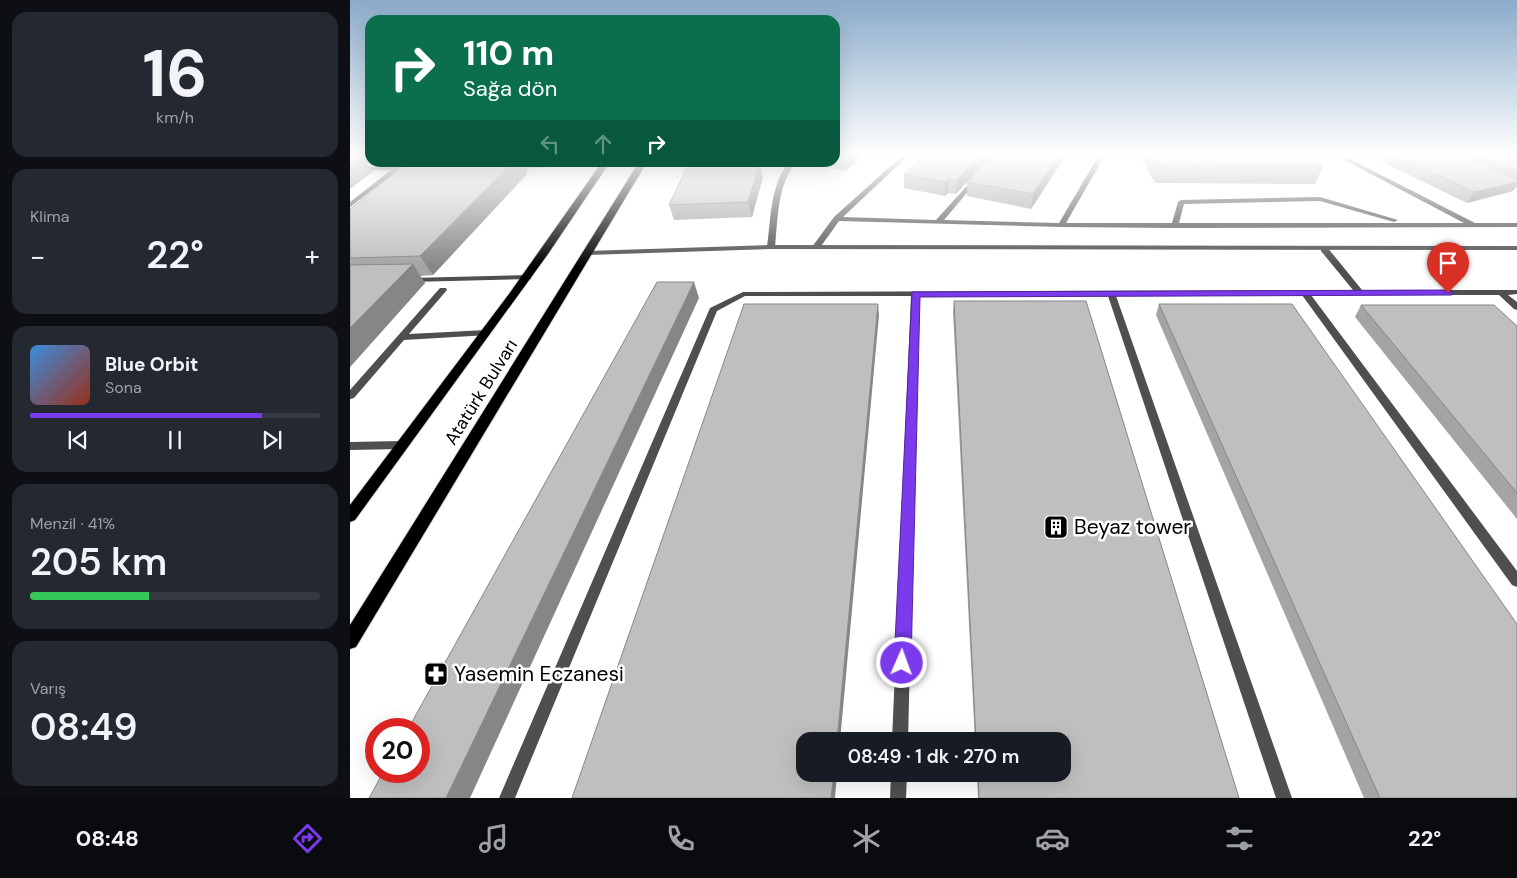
<!DOCTYPE html>
<html lang="tr">
<head>
<meta charset="utf-8">
<style>
	body { margin:0; font-family:"DM Sans",sans-serif; background:#242831; color:#f1f3f6; height:100vh; display:flex; flex-direction:column; font-size:19px; white-space:nowrap }
	* { box-sizing:border-box; margin:0 }
	p { font-size:16px; color:#9ea1a6 }
	.icon { flex:none; width:28px; height:28px; fill:none; stroke:currentColor; stroke-width:2; stroke-linecap:round; stroke-linejoin:round }
	.map { position:relative; flex:1; overflow:hidden }
	.panel { display:flex; flex-direction:column; gap:12px; padding:12px; background:#0d0f14; width:350px }
	.panel>* { flex:none }
	.hud { position:absolute; left:15px; top:15px; width:475px; height:152px; border-radius:15px; box-shadow:0 5px 20px #0002; background:#0b6e4f; color:#fff; overflow:hidden }
	.speed { position:absolute; left:15px; top:718px; display:flex; gap:10px; font-size:25px; font-weight:700; text-align:center }
	.speed>* { display:grid; place-content:center; width:65px; height:65px; border-radius:50%; background:#171b24; box-shadow:0 5px 20px #0002; line-height:1 }
	.speed .limit { border:8px solid #d22; background:#fff; color:#111 }
	.pin { position:absolute; display:grid; place-items:center; width:42px; height:42px; color:#fff; margin:-51px -21px; border-radius:50% 50% 50% 0; rotate:-45deg; box-shadow:0 0 5px #0007 }
	.pin .icon { rotate:45deg }
	.me { position:absolute; width:55px; margin:-28px; rotate:2deg; stroke-linejoin:round; filter:drop-shadow(0 0 4px #0008) }
	.turn { display:flex; align-items:center; gap:18px; height:105px; padding:0 15px; font-size:22px }
	.turn .icon { width:65px; height:65px; stroke-width:2.5 }
	.turn b { display:block; font-size:35px; line-height:42px }
	.lanes { display:flex; align-items:center; height:48px; padding:0 15px; background:#0003; justify-content:center; gap:25px; direction:ltr }
	.lanes .off { opacity:.35 }
	.big { font-size:38px; font-weight:600; line-height:1.1 }
	.panel .card { flex:1; display:flex; flex-direction:column; justify-content:center; gap:8px; min-width:0; padding:0 18px; border-radius:15px; background:#242831 }
	.panel .dial { align-items:center; gap:0 }
	.dial b { font-size:65px; line-height:1 }
	.song { display:flex; align-items:center; gap:15px }
	.cover { width:60px; height:60px; border-radius:8px; background:linear-gradient(135deg,hsl(210 70% 55%),hsl(10 70% 35%)) }
	.played { height:5px; border-radius:2px; background:linear-gradient(90deg,#7c3aed 80%,#363941 80%) }
	.keys { display:flex; justify-content:space-around; direction:ltr }
	.heat { display:flex; justify-content:space-between; align-items:center; font-size:28px; direction:ltr }
	.charge { height:8px; border-radius:4px; background:linear-gradient(90deg,#34c759 41%,#363941 0) }
	.trip { position:absolute; left:446px; top:732px; width:275px; height:50px; border-radius:15px; background:#171b24; box-shadow:0 5px 20px #0002; font-weight:600; line-height:50px; text-align:center }
	.tab-bar { display:flex; height:80px; justify-content:space-around; align-items:center; background:#090b0e; color:#9ea1a6 }
	.tab-bar .icon { width:35px; height:35px }
	.tab-bar .selected { color:#7c3aed }
	.tab-bar b { font-size:22px; color:#f1f3f6 }
	main { display:flex; flex:1; min-height:0 }
	.map>svg:first-child { display:block }
</style>
</head>
<body>
<main>
<section class="panel">
<div class="card dial"><b>16</b><p>km/h</p></div>
<div class="card"><p>Klima</p>
<div class="heat"><a>−</a><b class="big">22°</b><a>+</a></div>
</div>
<div class="card">
<div class="song"><i class="cover"></i><div><b>Blue Orbit</b><p>Sona</p></div></div>
<div class="played"></div>
<div class="keys"><svg class="icon" aria-label="previous" viewBox="0 0 24 24"><path d="M18 5L8 12l10 7zM5 5v14"/></svg><svg class="icon" aria-label="pause" viewBox="0 0 24 24"><path d="M8 5v14M16 5v14"/></svg><svg class="icon" aria-label="next" viewBox="0 0 24 24"><path d="M6 5l10 7-10 7zM19 5v14"/></svg></div>
</div>
<div class="card"><p>Menzil · 41%</p><b class="big">205 km</b><div class="charge"></div></div>
<div class="card"><p>Varış</p><b class="big">08:49</b></div>
</section>
<div class="map">
<svg width="1167" height="798" viewBox="0 0 1167 798">
	<rect width="100%" height="100%" fill="#fff"/>
	<g fill="none" stroke-linecap="round" stroke-linejoin="round">
		<g stroke="#dbdbdb" stroke-width="2">
			<g id="primary">
				<path d="M252,162H260L198,254L5,520L0,522V505L159,294Z"/>
				<path d="M289,162H297L6,647L0,649V625Z"/>
			</g>
		</g>
		<g fill="#4f4f4f" fill-rule="evenodd">
			<path d="M553,155H559L493,217L586,220L623,179H627V181L594,220L709,223L749,155H755L716,223H822L828,202L831,200L970,197L1048,220L1044,222L970,201L834,204L829,223H1114L985,155H992L1125,223H1167V227L825,228L711,227L489,221L469,249H463L462,247L484,217Z"/>
			<path d="M240,162H257L259,164L256,166L164,168L161,166L164,164Z"/>
			<path d="M439,162H446C427,186 428,219 425,247L421,249L417,247C421,219 420,185 439,162Z"/>
			<path d="M62,166L65,168L64,169L49,170L0,207V202L41,170L0,171V167Z"/>
			<path d="M971,247H977L1012,290H1167V294L1158,295L1167,302V310L1164,309L1149,295H961L1167,571V587L1162,585L952,295L569,296L558,741H542L561,296H395L367,311L165,798H149L360,308L393,292L1003,290L971,251Z"/>
			<path d="M178,275H181V279L61,282L57,280L61,278Z"/>
			<path d="M90,288H96L97,290L59,334L136,330L139,331L140,333L139,335L54,340L4,398L0,399V390Z"/>
			<path d="M541,774H557L556,798H540Z"/>
		</g>
		<g fill="#4f4f4f" fill-rule="evenodd">
			<path d="M421,245L1167,246V250L421,249L237,255L233,253L237,251Z"/>
			<path d="M758,291H761L765,293L942,798H926L757,293Z"/>
			<path d="M51,441L55,442L56,445L55,448L51,449L0,450V442Z"/>
		</g>
		<use href="#primary" fill="#000" fill-rule="evenodd"/>
	</g>
	<g fill="#a4a4a4">
		<path d="M0,155H20V162H35L32,164L17,165L22,172L0,189Z"/>
		<path d="M485,155H514L495,171L451,162H485Z"/>
		<path d="M642,155L606,194L598,193L595,196L554,188V174Z"/>
		<path d="M642,155H716L681,209L617,196V182Z"/>
		<path d="M790,155H962L973,166L965,184L805,183Z"/>
		<path d="M1018,155H1167V186L1163,191L1117,203Z"/>
		<path d="M58,162H176L179,169L176,173L177,174L83,275L70,276L75,283L0,367V209Z"/>
		<path d="M413,177L402,217L324,220L319,205Z"/>
		<path d="M604,301L889,798H628L627,774H712V741H625L603,312Z"/>
		<path d="M809,304L1167,798H1014L806,315Z"/>
		<path d="M1011,305L1167,326V519L1005,317Z"/>
	</g>
	<g fill="#868686">
		<path d="M11,155L22,172L0,189V163Z"/>
		<path d="M493,155H514L495,171Z"/>
		<path d="M630,155H642L606,194L607,180Z"/>
		<path d="M709,155H716L681,209L683,194Z"/>
		<path d="M163,162H176L179,169L176,173L177,174L83,275L70,256Z"/>
		<path d="M410,163L413,177L402,217L398,202Z"/>
		<path d="M598,179V193L595,196V182Z"/>
		<path d="M1167,182V186L1163,191L1117,203L1124,192Z"/>
		<path d="M63,264L75,283L0,367V328Z"/>
		<path d="M344,282L349,298L120,798H96Z"/>
		<path d="M528,304L529,315L490,741H487Z"/>
		<path d="M484,774H487L485,798H481Z"/>
	</g>
	<g fill="#bfbfbf" stroke="#868686">
		<path d="M0,155H11L0,163Z"/>
		<path d="M574,155H630L607,180L598,179L595,182L554,174Z"/>
		<path d="M642,155H709L683,194L617,182Z"/>
		<path d="M804,155H962L973,166L810,165Z"/>
		<path d="M1044,155H1112L1167,179V182L1124,192Z"/>
		<path d="M1130,155H1167V171Z"/>
		<path d="M58,162H163L70,256L0,258V209Z"/>
		<path d="M410,163L398,202L319,205L338,165Z"/>
		<path d="M63,264L0,328V265Z"/>
		<path d="M307,282H344L96,798H19L34,771H69V729H58Z"/>
		<path d="M604,301H736L889,798H629L628,774H712V741H626Z"/>
		<path d="M394,304H528L487,741H455V774H484L481,798H222Z"/>
		<path d="M809,304H942L1167,624V798H1030Z"/>
		<path d="M1011,305H1144L1167,326V493Z"/>
	</g>
	<linearGradient id="sky" x2="0" y2="1"><stop stop-color="#8aabca"/><stop offset="0.58" stop-color="#fff"/><stop offset="1" stop-color="#fff" stop-opacity="0"/></linearGradient>
	<rect width="1167" height="267" fill="url(#sky)"/>
	<path fill="#7c3aed" stroke="#51269a" d="M1098,290L1102,291V295L570,297L561,663L558,669L552,671L547,669L544,663L562,292Z"/>
	<defs>
		<g id="building-square" transform="scale(1.25)"><rect x="-9" y="-9" width="18" height="18" rx="4" fill="#000" stroke="#fff"/><path d="M-4-6H4V6H1V3H-1V6H-4ZM-2.5-4.3h1.7v1.8h-1.7ZM.8-4.3h1.7v1.8H.8ZM-2.5-1h1.7V.8h-1.7ZM.8-1h1.7V.8H.8Z" fill="#fff"/></g>
		<g id="pharmacy-square" transform="scale(1.25)"><rect x="-9" y="-9" width="18" height="18" rx="4" fill="#000" stroke="#fff"/><path d="M-2-6h4v4h4v4h-4v4h-4v-4h-4v-4h4Z" fill="#fff"/></g>
	</defs>
	<g fill-rule="evenodd">
		<use href="#building-square" x="706" y="527"/>
		<use href="#pharmacy-square" x="86" y="674"/>
	</g>
	<g text-anchor="middle" dominant-baseline="central" stroke-width="5" stroke-linejoin="round" paint-order="stroke">
		<g font-size="18" fill="#000" stroke="#fff">
			<text transform="translate(131 392) rotate(-58)">Atatürk Bulvarı</text>
		</g>
		<g font-size="21" fill="#000" stroke="#fff" text-anchor="start">
			<text x="724" y="527">Beyaz tower</text>
			<text x="104" y="674">Yasemin Eczanesi</text>
		</g>
	</g>
</svg>
<div class="speed"><div class="limit">20</div></div>
<div class="pin" style="left:1098px;top:293px;background:#d93025"><svg class="icon" aria-label="arrive" viewBox="0 0 24 24"><path d="M6 21V4h12l-3 4 3 4H6"/></svg></div>
<svg class="me" style="left:552px;top:663px" viewBox="-20 -20 40 40"><circle r="17" fill="#7c3aed" stroke="#fff" stroke-width="3"/><path d="M0-11L8 9 0 5-8 9z" fill="#fff"/></svg>
<div class="trip">08:49 · 1 dk · 270 m</div>
<div class="hud">
<div class="turn"><svg class="icon" aria-label="right" viewBox="0 0 24 24"><path d="M7 20v-9h11M14 6l5 5-5 5"/></svg><div><b>110 m</b>Sağa dön</div></div>
<div class="lanes"><svg class="icon off" aria-label="left" viewBox="0 0 24 24"><path d="M17 20v-9H6M10 6l-5 5 5 5"/></svg><svg class="icon off" aria-label="ahead" viewBox="0 0 24 24"><path d="M12 20V5M6 11l6-6 6 6"/></svg><svg class="icon" aria-label="right" viewBox="0 0 24 24"><path d="M7 20v-9h11M14 6l5 5-5 5"/></svg></div>
</div>
</div>
</main>
<nav class="tab-bar">
<b>08:48</b>
<svg class="icon selected" aria-label="directions" viewBox="0 0 24 24"><path d="M12 3l9 9-9 9-9-9zM9 14v-3h6M13 9l2 2-2 2"/></svg>
<svg class="icon" aria-label="music" viewBox="0 0 24 24"><path d="M9 18V5l10-2v13"/><circle cx="6" cy="18" r="3"/><circle cx="16" cy="16" r="3"/></svg>
<svg class="icon" aria-label="phone" viewBox="0 0 24 24"><path d="M5 4h4l2 5-3 2q2 4 5 5l2-3 5 2v4C11 20 4 13 5 4z"/></svg>
<svg class="icon" aria-label="climate" viewBox="0 0 24 24"><path d="M12 3v18M4 7l16 10M4 17L20 7"/></svg>
<svg class="icon" aria-label="car" viewBox="0 0 24 24"><path d="M5 17H2v-5l4-1 3-4h7l3 4 3 1v5h-3M9 17h6M6 11h13"/><circle cx="7" cy="17" r="2"/><circle cx="17" cy="17" r="2"/></svg>
<svg class="icon" aria-label="filters" viewBox="0 0 24 24"><path d="M4 7h16M4 17h16"/><circle cx="9" cy="7" r="2"/><circle cx="15" cy="17" r="2"/></svg>
<b>22°</b>
</nav>
</body>
</html>
